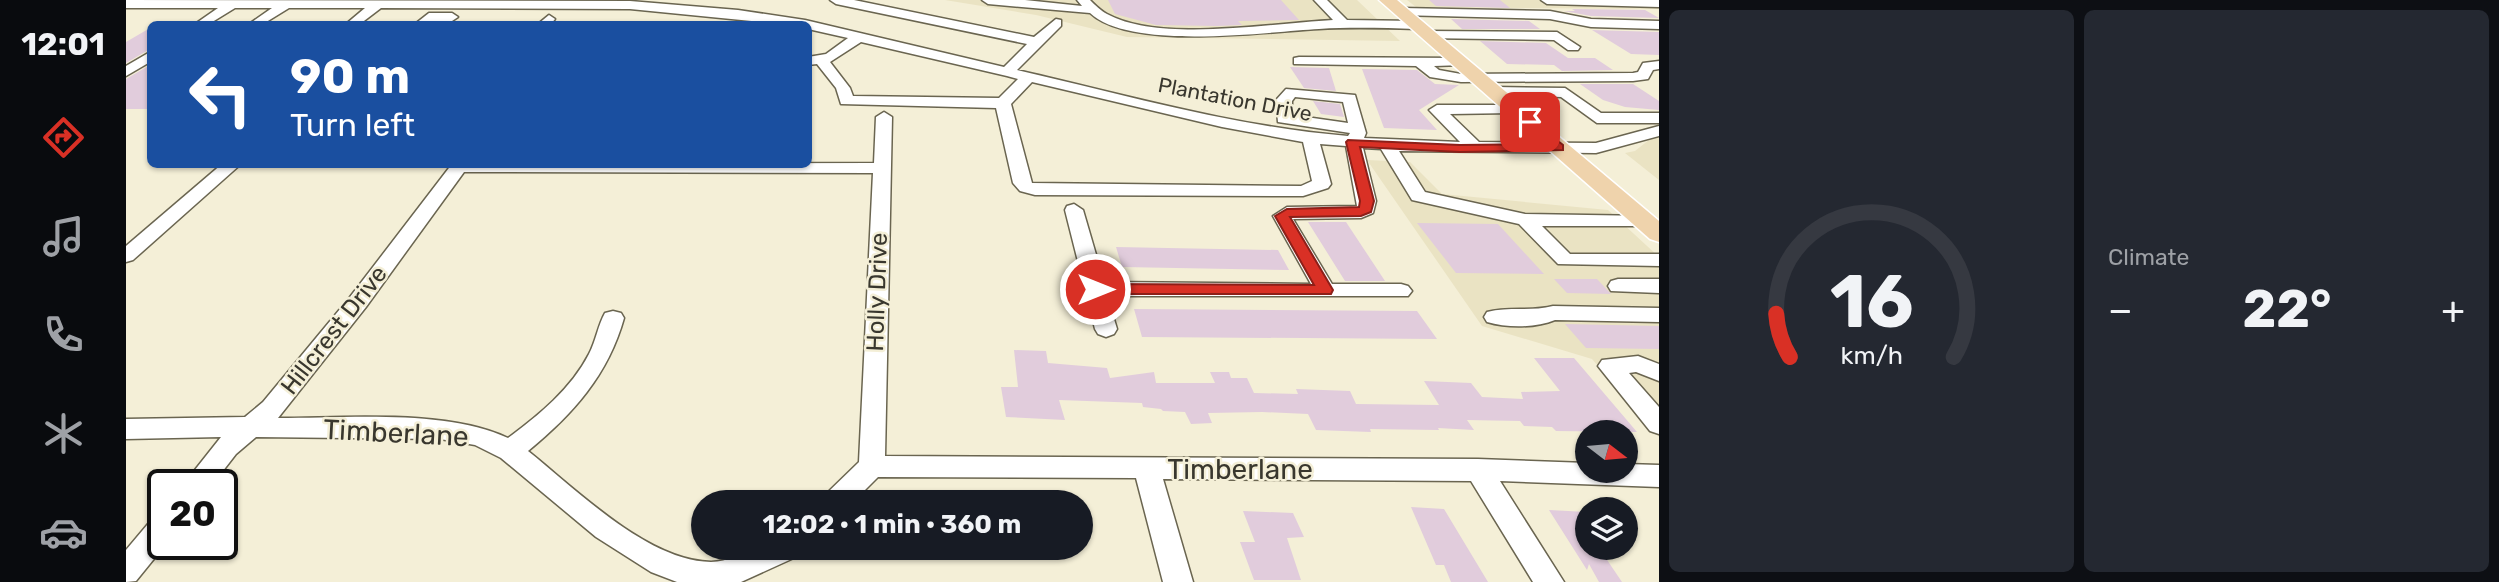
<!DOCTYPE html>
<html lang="en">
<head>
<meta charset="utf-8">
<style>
	body { margin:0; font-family:Rubik,sans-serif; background:#242831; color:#f1f3f6; height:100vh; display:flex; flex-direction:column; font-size:26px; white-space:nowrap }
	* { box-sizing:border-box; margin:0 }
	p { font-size:23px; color:#9ea1a6 }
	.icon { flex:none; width:38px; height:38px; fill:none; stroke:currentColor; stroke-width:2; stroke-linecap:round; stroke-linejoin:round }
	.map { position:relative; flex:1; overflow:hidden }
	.drawer { display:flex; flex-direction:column; gap:10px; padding:10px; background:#0d0f14; width:840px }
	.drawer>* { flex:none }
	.banner { position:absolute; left:21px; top:21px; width:665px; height:147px; border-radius:10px; box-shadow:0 2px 5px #0004; background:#1a4fa0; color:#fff; overflow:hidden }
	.needle { width:46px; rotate:106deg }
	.tools { position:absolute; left:1449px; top:420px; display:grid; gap:14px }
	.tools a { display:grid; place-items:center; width:63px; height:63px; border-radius:50%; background:#171b24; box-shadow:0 2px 5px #0004; font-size:35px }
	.speed { position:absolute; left:21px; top:469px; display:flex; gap:14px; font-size:35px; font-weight:700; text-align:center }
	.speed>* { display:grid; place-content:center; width:91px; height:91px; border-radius:50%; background:#171b24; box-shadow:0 2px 5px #0004; line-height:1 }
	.speed .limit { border:4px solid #111; border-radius:10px; background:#fff; color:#111 }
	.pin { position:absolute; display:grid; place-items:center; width:60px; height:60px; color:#fff; margin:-30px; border-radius:14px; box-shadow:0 4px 10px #0006 }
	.me { position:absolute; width:77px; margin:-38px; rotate:90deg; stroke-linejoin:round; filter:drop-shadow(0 0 5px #0008) }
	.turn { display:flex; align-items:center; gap:24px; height:147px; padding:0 28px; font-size:32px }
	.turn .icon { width:91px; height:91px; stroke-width:2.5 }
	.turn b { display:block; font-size:49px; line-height:60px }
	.big { font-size:52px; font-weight:700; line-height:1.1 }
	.drawer .widget { flex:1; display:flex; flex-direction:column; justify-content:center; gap:10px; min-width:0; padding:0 24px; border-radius:10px; background:#242831 }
	.drawer .dial { align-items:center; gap:0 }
	.dial svg { height:182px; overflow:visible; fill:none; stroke:#363941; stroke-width:7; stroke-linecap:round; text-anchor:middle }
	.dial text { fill:#f1f3f6; stroke:none }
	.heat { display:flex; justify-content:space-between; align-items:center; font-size:38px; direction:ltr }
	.drawer .tiles { flex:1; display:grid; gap:10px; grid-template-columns:repeat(2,1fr) }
	.trip { position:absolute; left:565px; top:490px; width:402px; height:70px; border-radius:35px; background:#171b24; box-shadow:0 2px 5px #0004; font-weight:700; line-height:70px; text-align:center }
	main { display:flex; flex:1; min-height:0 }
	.menu { display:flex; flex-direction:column; width:126px; justify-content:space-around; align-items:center; background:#090b0e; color:#9ea1a6 }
	.menu .icon { width:49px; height:49px }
	.menu .selected { color:#d93025 }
	.menu b { font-size:32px; color:#f1f3f6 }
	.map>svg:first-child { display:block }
</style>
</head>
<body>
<main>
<nav class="menu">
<b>12:01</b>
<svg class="icon selected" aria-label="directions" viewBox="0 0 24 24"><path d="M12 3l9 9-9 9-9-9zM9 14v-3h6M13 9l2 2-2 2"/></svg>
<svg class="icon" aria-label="music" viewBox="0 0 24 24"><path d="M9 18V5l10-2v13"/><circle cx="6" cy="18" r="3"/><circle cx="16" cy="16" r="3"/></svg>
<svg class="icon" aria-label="phone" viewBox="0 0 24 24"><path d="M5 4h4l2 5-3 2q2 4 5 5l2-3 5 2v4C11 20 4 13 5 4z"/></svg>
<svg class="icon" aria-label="climate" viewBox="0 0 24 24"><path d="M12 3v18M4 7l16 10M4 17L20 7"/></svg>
<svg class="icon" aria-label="car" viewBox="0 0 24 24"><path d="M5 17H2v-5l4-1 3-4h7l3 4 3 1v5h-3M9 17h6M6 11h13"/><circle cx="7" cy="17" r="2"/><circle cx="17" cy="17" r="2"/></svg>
</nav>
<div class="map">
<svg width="1533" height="582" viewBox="0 0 1533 582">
	<rect width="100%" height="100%" fill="#f4efd7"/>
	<g fill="#eae3c3">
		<path d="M819,0H1231L1274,41L1001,37L910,15Z"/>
		<path d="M1281,0H1533V9L1290,7Z"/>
		<path d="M1528,136H1533V180L1499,153L1509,151Z"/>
		<path d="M1241,160L1284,162L1316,194L1482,210L1533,257V437L1466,359L1356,326Z"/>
	</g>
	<g fill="#e1ccdc">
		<path d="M982,0H1155L1173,20L1112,21L1116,25L1091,26L1030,25L989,14Z"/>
		<path d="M1303,0H1374L1384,8L1310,6Z"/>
		<path d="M1446,9L1519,10L1533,18L1465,16L1438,11H1449Z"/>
		<path d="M1325,19L1403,21L1414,29H1336Z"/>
		<path d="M24,28V49L0,63V42Z"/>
		<path d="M1466,30L1533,32V55L1505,54Z"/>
		<path d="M1354,41L1420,43L1442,58H1469L1487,70L1436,71L1428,65L1381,64Z"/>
		<path d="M24,65V109H0V79Z"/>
		<path d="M1164,67L1203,68L1210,91L1178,88Z"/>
		<path d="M1236,69L1291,70L1309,84L1333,85L1293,110L1311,130L1258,128Z"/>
		<path d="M1454,84H1507L1533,101V110L1499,107L1477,100Z"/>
		<path d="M1187,101L1214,104L1218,117L1195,114Z"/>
		<path d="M1182,222H1220L1259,281H1219Z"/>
		<path d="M1291,223L1372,224L1418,274L1330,273Z"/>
		<path d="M990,247L1152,250L1163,270L996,267Z"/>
		<path d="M1428,279H1471L1485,294L1441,293Z"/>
		<path d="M1008,309L1291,311L1311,339L1016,337Z"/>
		<path d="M1439,324L1533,326V349L1460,348Z"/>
		<path d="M888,350L920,351L922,363L981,368L984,378L1028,372L1030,383H1089L1084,372H1103L1105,378H1121L1128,393L1172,394L1170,389L1224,391L1230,404L1313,405L1298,381L1345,383L1356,397L1397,399L1395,392L1434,391L1408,358H1448L1511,432L1430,431L1426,427L1398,426L1394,421L1341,420L1348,430L1312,428L1313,430L1244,429L1245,432L1190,430L1182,414L1136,412L1082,413L1086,423L1065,424L1059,412L1037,411L1035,409L1017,407L1016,403L933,400L939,420L880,417L875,387H892Z"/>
		<path d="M1285,507L1318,509L1362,582H1325L1318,565H1310Z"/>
		<path d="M1423,510L1461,512V548H1473L1496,582H1473L1463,564L1461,570Z"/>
		<path d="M1117,511L1167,513L1178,537L1161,538L1175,580H1128L1114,542H1129Z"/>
	</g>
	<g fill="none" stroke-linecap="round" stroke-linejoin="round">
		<g stroke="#6a6550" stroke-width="3">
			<g id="minor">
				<path d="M0,0L504,1L612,10L679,20L878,67L901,44L710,4L704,0H728L908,37L930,19L935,20V26L891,70C1000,95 1110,127 1222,136L1224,133L1152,122L1150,100L1160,89L1229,95L1240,133L1238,138L1334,142L1303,110L1311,105H1392L1395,108L1392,111L1387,113L1324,114L1353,142L1470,143L1533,126V136L1470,153L1273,151L1299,192L1399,214L1524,216L1526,220L1517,226H1416L1444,254H1533V266L1432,264L1393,224L1286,200L1255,149L1237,148L1250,201L1247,213L1235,218L1167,219L1206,284H1275L1282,286L1286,291L1282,296H981L991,329L988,334L980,337L972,334L969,329L939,210L941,206L948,204L957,210L978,282L1185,284L1147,216L1161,207L1231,206L1220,146L1194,144L1205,184L1202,188L1177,196L909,195L894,191L887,183L870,108L715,104L710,88L691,64L682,65V57L700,54L722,38L682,29V24H656L504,9L255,8L234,24H220L239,8H163L137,24H123L146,8H109L83,24H69L92,8H0ZM735,42L881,76L892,79L873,98L727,96L724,88L704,62ZM906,82L1096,127L1177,142L1186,181L1175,186L906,183L885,104ZM1169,97L1217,102L1222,123L1166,115V101Z"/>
				<path d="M856,0H899L956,6L951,0H964C969,5 975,11 981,14C1034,43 1146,23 1207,20L1188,0H1201L1221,20L1290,21L1297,25L1290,29C1258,28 1225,27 1193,29C1139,32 1004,51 964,13L862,4Z"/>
				<path d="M1415,0H1533V7L1421,4Z"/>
				<path d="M1276,8L1424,11L1465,19L1533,21V29L1465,27L1424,19L1272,15L1270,12Z"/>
				<path d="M303,13H326L332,17L326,21L289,24Z"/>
				<path d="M423,15L429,19L425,24H412Z"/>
				<path d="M1302,31L1431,32L1454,47L1452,50H1442L1428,40L1297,38V32Z"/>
				<path d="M24,52V62L0,76V66Z"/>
				<path d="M1173,57L1333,58L1338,59V65L1308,66L1313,70L1335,74L1507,73L1512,72L1517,63L1533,61V69L1527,70L1522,79L1507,81L1335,82L1304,77L1290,66L1168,64V58Z"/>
				<path d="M1368,87L1439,88L1475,113H1533V123H1471L1435,97L1363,94L1361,91L1363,88Z"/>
				<path d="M758,112L766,117L759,456L1352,459L1461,463V471H1500V464L1533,465V487L1374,481L1438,582H1407L1345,481L1037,479L1067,582H1037L1010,478L752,477L727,502H696L700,494L733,462L747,173L338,172L240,307L152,418C221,418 321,409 382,438C413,415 445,389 463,354C470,341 472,325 479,313L487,311L495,313L498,318C482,375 447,414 402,451C450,489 521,561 585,562C602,562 615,552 631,548C644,545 661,548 674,548L670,557L615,582H551L525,572L470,537L375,458L349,445L314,439L130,437L110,454L86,485H57L95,437L0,439V419L119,417L137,402L224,297L326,164L748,163L750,117Z"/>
				<path d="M96,164H115L7,260L0,262V246Z"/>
				<path d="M1492,279H1533V293L1485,291L1482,286L1485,281Z"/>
				<path d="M1427,306L1533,308V322L1429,320C1410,328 1381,328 1361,322L1358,317L1361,312C1383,306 1404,312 1427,306Z"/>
				<path d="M1512,356L1533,364V381L1510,372L1503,373L1533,407V434L1524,431L1472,366L1476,360Z"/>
				<path d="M37,515V544H40L10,581L0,582V550L27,518Z"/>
			</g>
		</g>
		<g stroke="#fff" stroke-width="3">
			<path id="major" d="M1253,0H1271L1533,221V242L1524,239Z"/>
		</g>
		<use href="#minor" fill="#fff" fill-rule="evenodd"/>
		<use href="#major" fill="#efd3ac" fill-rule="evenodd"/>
	</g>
	<path fill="#d93025" stroke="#8d1f18" stroke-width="2" d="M1404,119L1437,145V150L1334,152L1234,147L1248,201L1245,212L1235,216L1164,217L1207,290L1205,294H969L961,289L969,284L1188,285L1149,216L1161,209L1233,207L1234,201L1220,142L1222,140L1334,145L1421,144L1397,122Z"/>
	<g text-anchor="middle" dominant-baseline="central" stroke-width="5" stroke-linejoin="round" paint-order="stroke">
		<g font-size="21" fill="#39372e" stroke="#f4efd7">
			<text transform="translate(1109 99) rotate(11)">Plantation Drive</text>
		</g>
		<g font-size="24" fill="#39372e" stroke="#f4efd7">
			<text transform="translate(751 292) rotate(-88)">Holly Drive</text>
			<text transform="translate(208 330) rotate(-52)">Hillcrest Drive</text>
		</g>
		<g font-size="28" fill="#39372e" stroke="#f4efd7">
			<text transform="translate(270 433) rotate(3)">Timberlane</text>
			<text x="1114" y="469">Timberlane</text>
		</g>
	</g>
</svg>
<div class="tools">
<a><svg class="needle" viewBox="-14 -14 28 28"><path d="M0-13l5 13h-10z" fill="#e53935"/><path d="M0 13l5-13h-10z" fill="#9ea1a6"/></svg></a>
<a><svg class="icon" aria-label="layers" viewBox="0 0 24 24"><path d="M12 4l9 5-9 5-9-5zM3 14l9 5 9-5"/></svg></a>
</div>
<div class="speed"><div class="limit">20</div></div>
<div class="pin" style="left:1404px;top:122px;background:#d93025"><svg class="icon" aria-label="arrive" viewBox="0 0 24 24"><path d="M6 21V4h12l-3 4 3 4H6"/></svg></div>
<svg class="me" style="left:969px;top:289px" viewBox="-20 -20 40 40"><circle r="17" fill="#d93025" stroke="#fff" stroke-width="3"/><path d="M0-11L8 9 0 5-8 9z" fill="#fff"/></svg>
<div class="trip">12:02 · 1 min · 360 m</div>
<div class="banner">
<div class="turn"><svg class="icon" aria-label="left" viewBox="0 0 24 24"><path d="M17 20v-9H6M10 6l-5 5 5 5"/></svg><div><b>90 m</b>Turn left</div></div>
</div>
</div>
<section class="drawer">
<div class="tiles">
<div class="widget dial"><svg viewBox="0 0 100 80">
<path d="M14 69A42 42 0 1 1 86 69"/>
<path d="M14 69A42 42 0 0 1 8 50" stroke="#d93025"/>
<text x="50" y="56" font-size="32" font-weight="700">16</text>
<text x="50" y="72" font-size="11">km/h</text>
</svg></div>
<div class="widget"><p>Climate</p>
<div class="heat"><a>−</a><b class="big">22°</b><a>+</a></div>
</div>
</div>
</section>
</main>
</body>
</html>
